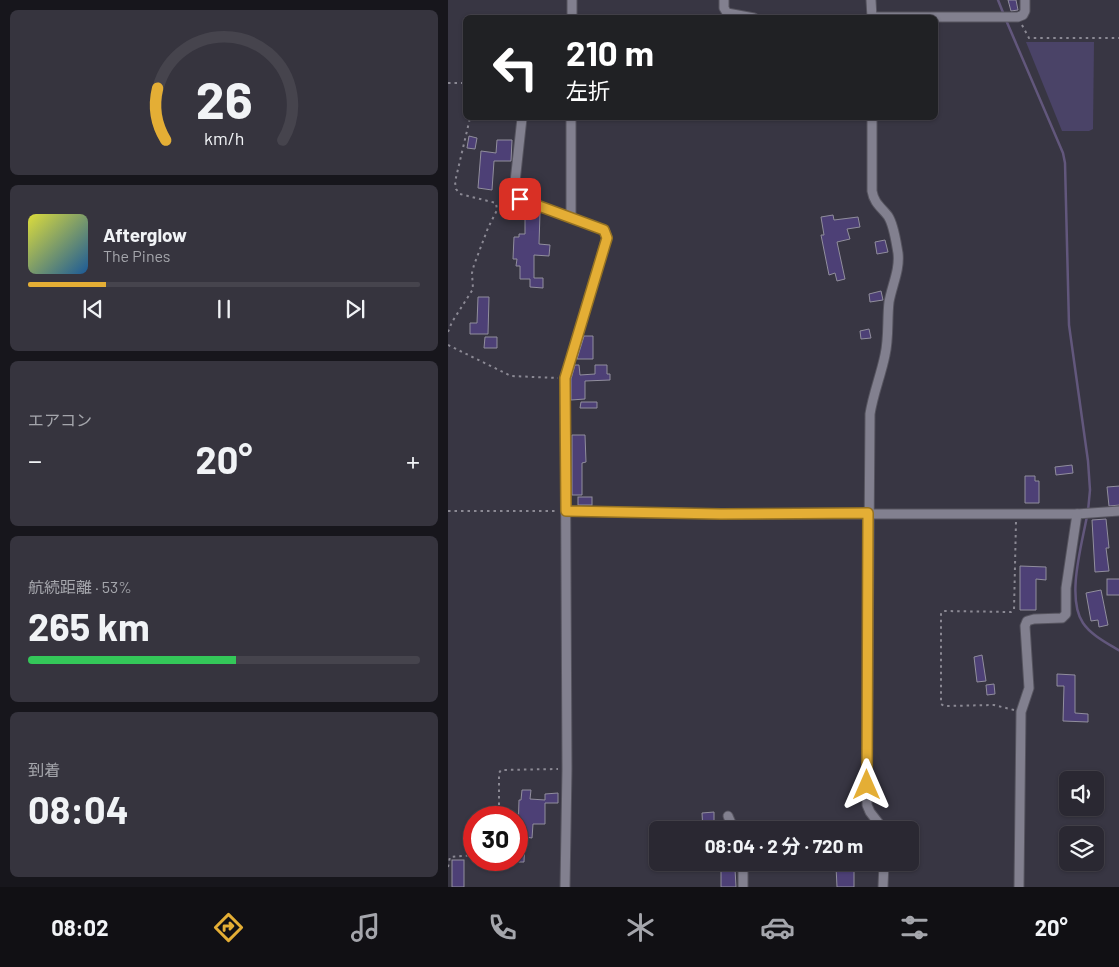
<!DOCTYPE html>
<html lang="ja">
<head>
<meta charset="utf-8">
<style>
	body { margin:0; font-family:Barlow,"Noto Sans JP",sans-serif; background:#36343e; color:#f1f3f6; height:100vh; display:flex; flex-direction:column; font-size:19px; white-space:nowrap }
	* { box-sizing:border-box; margin:0 }
	p { font-size:16px; color:#a5a6ac }
	.icon { flex:none; width:28px; height:28px; fill:none; stroke:currentColor; stroke-width:2; stroke-linecap:round; stroke-linejoin:round }
	.map { position:relative; flex:1; overflow:hidden }
	.panel { display:flex; flex-direction:column; gap:10px; padding:10px; background:#17161c; width:448px }
	.panel>* { flex:none }
	.hud { position:absolute; left:15px; top:15px; width:475px; height:105px; border-radius:8px; box-shadow:0 1px 4px #0004,0 0 0 1px #46444d; background:#202124; color:#fff; overflow:hidden }
	.fabs { position:absolute; left:611px; top:771px; display:grid; gap:10px }
	.fabs a { display:grid; place-items:center; width:45px; height:45px; border-radius:8px; background:#2a2832; box-shadow:0 1px 4px #0004,0 0 0 1px #46444d; font-size:25px }
	.speed { position:absolute; left:15px; top:806px; display:flex; gap:10px; font-size:25px; font-weight:700; text-align:center }
	.speed>* { display:grid; place-content:center; width:65px; height:65px; border-radius:50%; background:#2a2832; box-shadow:0 1px 4px #0004,0 0 0 1px #46444d; line-height:1 }
	.speed .limit { border:8px solid #d22; background:#fff; color:#111 }
	.pin { position:absolute; display:grid; place-items:center; width:42px; height:42px; color:#fff; margin:-21px; border-radius:10px; box-shadow:0 2px 8px #0006 }
	.me { position:absolute; width:55px; margin:-28px; rotate:0deg; stroke-linejoin:round; filter:drop-shadow(0 0 4px #0008) }
	.turn { display:flex; align-items:center; gap:18px; height:105px; padding:0 20px; font-size:22px }
	.turn .icon { width:65px; height:65px; stroke-width:2.5 }
	.turn b { display:block; font-size:35px; line-height:42px }
	.big { font-size:38px; font-weight:700; line-height:1.1 }
	.panel .tile { flex:1; display:flex; flex-direction:column; justify-content:center; gap:8px; min-width:0; padding:0 18px; border-radius:8px; background:#36343e }
	.panel .dial { align-items:center; gap:0 }
	.dial svg { height:130px; overflow:visible; fill:none; stroke:#46444d; stroke-width:7; stroke-linecap:round; text-anchor:middle }
	.dial text { fill:#f1f3f6; stroke:none }
	.song { display:flex; align-items:center; gap:15px }
	.cover { width:60px; height:60px; border-radius:8px; background:linear-gradient(135deg,hsl(60 70% 55%),hsl(210 70% 35%)) }
	.played { height:5px; border-radius:2px; background:linear-gradient(90deg,#e4ae35 20%,#46444d 20%) }
	.keys { display:flex; justify-content:space-around; direction:ltr }
	.heat { display:flex; justify-content:space-between; align-items:center; font-size:28px; direction:ltr }
	.charge { height:8px; border-radius:4px; background:linear-gradient(90deg,#34c759 53%,#46444d 0) }
	.trip { position:absolute; left:201px; top:821px; width:270px; height:50px; border-radius:8px; background:#2a2832; box-shadow:0 1px 4px #0004,0 0 0 1px #46444d; font-weight:700; line-height:50px; text-align:center }
	.tabs { display:flex; height:80px; justify-content:space-around; align-items:center; background:#111014; color:#a5a6ac }
	.tabs .icon { width:35px; height:35px }
	.tabs .active { color:#e4ae35 }
	.tabs b { font-size:22px; color:#f1f3f6 }
	main { display:flex; flex:1; min-height:0 }
	.map>svg:first-child { display:block }
</style>
</head>
<body>
<main>
<section class="panel">
<div class="tile dial"><svg viewBox="0 0 100 80">
<path d="M14 69A42 42 0 1 1 86 69"/>
<path d="M14 69A42 42 0 0 1 9 37" stroke="#e4ae35"/>
<text x="50" y="56" font-size="32" font-weight="700">26</text>
<text x="50" y="72" font-size="11">km/h</text>
</svg></div>
<div class="tile">
<div class="song"><i class="cover"></i><div><b>Afterglow</b><p>The Pines</p></div></div>
<div class="played"></div>
<div class="keys"><svg class="icon" aria-label="previous" viewBox="0 0 24 24"><path d="M18 5L8 12l10 7zM5 5v14"/></svg><svg class="icon" aria-label="pause" viewBox="0 0 24 24"><path d="M8 5v14M16 5v14"/></svg><svg class="icon" aria-label="next" viewBox="0 0 24 24"><path d="M6 5l10 7-10 7zM19 5v14"/></svg></div>
</div>
<div class="tile"><p>エアコン</p>
<div class="heat"><a>−</a><b class="big">20°</b><a>+</a></div>
</div>
<div class="tile"><p>航続距離 · 53%</p><b class="big">265 km</b><div class="charge"></div></div>
<div class="tile"><p>到着</p><b class="big">08:04</b></div>
</section>
<div class="map">
<svg width="672" height="887" viewBox="0 0 672 887">
	<rect width="100%" height="100%" fill="#383643"/>
	<path fill="#4a4367" d="M578,42H646L645,129L641,131H614Z"/>
	<g fill="none" stroke-linecap="round" stroke-linejoin="round">
		<g stroke="#62577c" stroke-width="2.5">
			<path d="M550,0L556,15"/>
			<path d="M558,20L615,153L617,163L621,325L640,461L642,490L640,511"/>
			<path d="M639,516C634,544 618,598 635,623C643,635 659,643 672,651"/>
		</g>
	</g>
	<g fill="#4d4076" stroke="#918e9d">
		<path d="M560,0H568L570,10L563,11Z"/>
		<path d="M21,136L29,138L27,149L19,148Z"/>
		<path d="M49,140H64L63,161H46L44,190L30,188L33,151L48,153Z"/>
		<path d="M61,205L73,206L72,217L60,215Z"/>
		<path d="M77,212L92,213L91,244L102,245L101,256L86,255V278H95V288L82,287V279H72V266H68L69,259H65L66,237H71V234H77Z"/>
		<path d="M385,215L386,220L410,217L412,227L399,229L402,239L389,242L397,279L389,281L387,273L381,275L373,235H376L373,217Z"/>
		<path d="M437,240L440,252L429,254L427,242Z"/>
		<path d="M433,291L435,300L422,302L421,294Z"/>
		<path d="M30,297H41L40,334H22V323H29Z"/>
		<path d="M421,329L423,338L413,339L412,331Z"/>
		<path d="M136,336H145V359H129Z"/>
		<path d="M37,337H49V348H36Z"/>
		<path d="M127,365H131L132,375L147,374V365H159V374H162V380L137,381V399L123,400V379Z"/>
		<path d="M133,402H149V408H132Z"/>
		<path d="M124,435H137L138,462L134,463V495H124Z"/>
		<path d="M624,465L625,473L608,475L607,467Z"/>
		<path d="M577,476H587V481H591V503H577Z"/>
		<path d="M672,486V505L661,506L659,487Z"/>
		<rect x="130" y="497" width="14" height="8"/>
		<path d="M658,519L661,548H658L661,571L647,572L644,520Z"/>
		<path d="M572,566L598,567V580L588,579V610H572Z"/>
		<rect x="659" y="579" width="13" height="16"/>
		<path d="M653,590L660,625L651,627L650,620L643,621L638,593Z"/>
		<path d="M534,655L538,681L529,682L526,657Z"/>
		<path d="M609,674L627,675V713L640,714V722L615,721L616,686H609Z"/>
		<path d="M546,684L547,694L539,695L538,685Z"/>
		<path d="M74,790H83L82,799L97,800V794L110,793V803H97V824H85L84,838L77,837L76,862H69L71,800H73Z"/>
		<path d="M266,812V830H255L254,813Z"/>
		<rect x="4" y="860" width="12" height="27"/>
		<path d="M406,865V887H389L388,866Z"/>
		<path d="M273,869H287L288,887H273Z"/>
	</g>
	<g fill="none" stroke-linecap="round" stroke-linejoin="round">
		<g stroke="#56545f" stroke-width="11">
			<g id="minor">
				<path d="M276,0V8L279,13L306,18"/>
				<path d="M423,0L424,18"/>
				<path d="M424,17H570L575,15L577,11V0"/>
				<path d="M124,18V0"/>
				<path d="M74,118L66,191L72,199L156,230L159,237L117,378L119,769L117,887"/>
				<path d="M424,118V191C426,203 433,207 440,216C446,225 448,242 450,253C452,270 444,285 441,302C439,319 441,338 437,355C433,375 425,394 422,414L419,805L422,812L436,830"/>
				<path d="M123,218V118"/>
				<path d="M118,511L273,514H629L672,511"/>
				<path d="M280,816L286,830"/>
				<path d="M295,887V862"/>
				<path d="M435,887L436,862"/>
				<path d="M571,887L573,712L581,688L577,626L579,621L586,619L614,618L618,614V588L629,514"/>
			</g>
		</g>
		<g stroke="#8b8994" stroke-width="2" stroke-dasharray="2.5 4" stroke-linecap="butt">
			<path d="M574,25L581,38H672"/>
			<path d="M0,83H18"/>
			<path d="M0,332L4,322L25,289L24,273L26,265L40,228L49,210L48,203L12,194L8,189L7,182L22,118"/>
			<path d="M0,345L63,376L110,378"/>
			<path d="M0,511H110"/>
			<path d="M566,710L546,705L496,706L493,704V613L496,611L563,612L566,610L568,521"/>
			<path d="M51,818V773L53,770L110,769"/>
			<path d="M0,867L2,857L26,855"/>
		</g>
		<use href="#minor" stroke="#82808f" stroke-width="9"/>
	</g>
	<g fill="none" stroke-linecap="round" stroke-linejoin="round">
		<g stroke="#947122" stroke-width="12">
			<path id="route" d="M72,199L156,230L159,238L117,378L118,511L273,514L420,513L419,785"/>
		</g>
		<use href="#route" stroke="#e4ae35" stroke-width="9"/>
	</g>
</svg>
<div class="fabs">
<a><svg class="icon" aria-label="sound" viewBox="0 0 24 24"><path d="M4 9h4l5-4v14l-5-4H4zM17 9q2 3 0 6"/></svg></a>
<a><svg class="icon" aria-label="layers" viewBox="0 0 24 24"><path d="M12 4l9 5-9 5-9-5zM3 14l9 5 9-5"/></svg></a>
</div>
<div class="speed"><div class="limit">30</div></div>
<div class="pin" style="left:72px;top:199px;background:#d93025"><svg class="icon" aria-label="arrive" viewBox="0 0 24 24"><path d="M6 21V4h12l-3 4 3 4H6"/></svg></div>
<svg class="me" style="left:419px;top:785px" viewBox="-20 -20 40 40"><path d="M0-17L14 15 0 8-14 15z" fill="#e4ae35" stroke="#fff" stroke-width="4"/></svg>
<div class="trip">08:04 · 2 分 · 720 m</div>
<div class="hud">
<div class="turn"><svg class="icon" aria-label="left" viewBox="0 0 24 24"><path d="M17 20v-9H6M10 6l-5 5 5 5"/></svg><div><b>210 m</b>左折</div></div>
</div>
</div>
</main>
<nav class="tabs">
<b>08:02</b>
<svg class="icon active" aria-label="directions" viewBox="0 0 24 24"><path d="M12 3l9 9-9 9-9-9zM9 14v-3h6M13 9l2 2-2 2"/></svg>
<svg class="icon" aria-label="music" viewBox="0 0 24 24"><path d="M9 18V5l10-2v13"/><circle cx="6" cy="18" r="3"/><circle cx="16" cy="16" r="3"/></svg>
<svg class="icon" aria-label="phone" viewBox="0 0 24 24"><path d="M5 4h4l2 5-3 2q2 4 5 5l2-3 5 2v4C11 20 4 13 5 4z"/></svg>
<svg class="icon" aria-label="climate" viewBox="0 0 24 24"><path d="M12 3v18M4 7l16 10M4 17L20 7"/></svg>
<svg class="icon" aria-label="car" viewBox="0 0 24 24"><path d="M5 17H2v-5l4-1 3-4h7l3 4 3 1v5h-3M9 17h6M6 11h13"/><circle cx="7" cy="17" r="2"/><circle cx="17" cy="17" r="2"/></svg>
<svg class="icon" aria-label="filters" viewBox="0 0 24 24"><path d="M4 7h16M4 17h16"/><circle cx="9" cy="7" r="2"/><circle cx="15" cy="17" r="2"/></svg>
<b>20°</b>
</nav>
</body>
</html>
